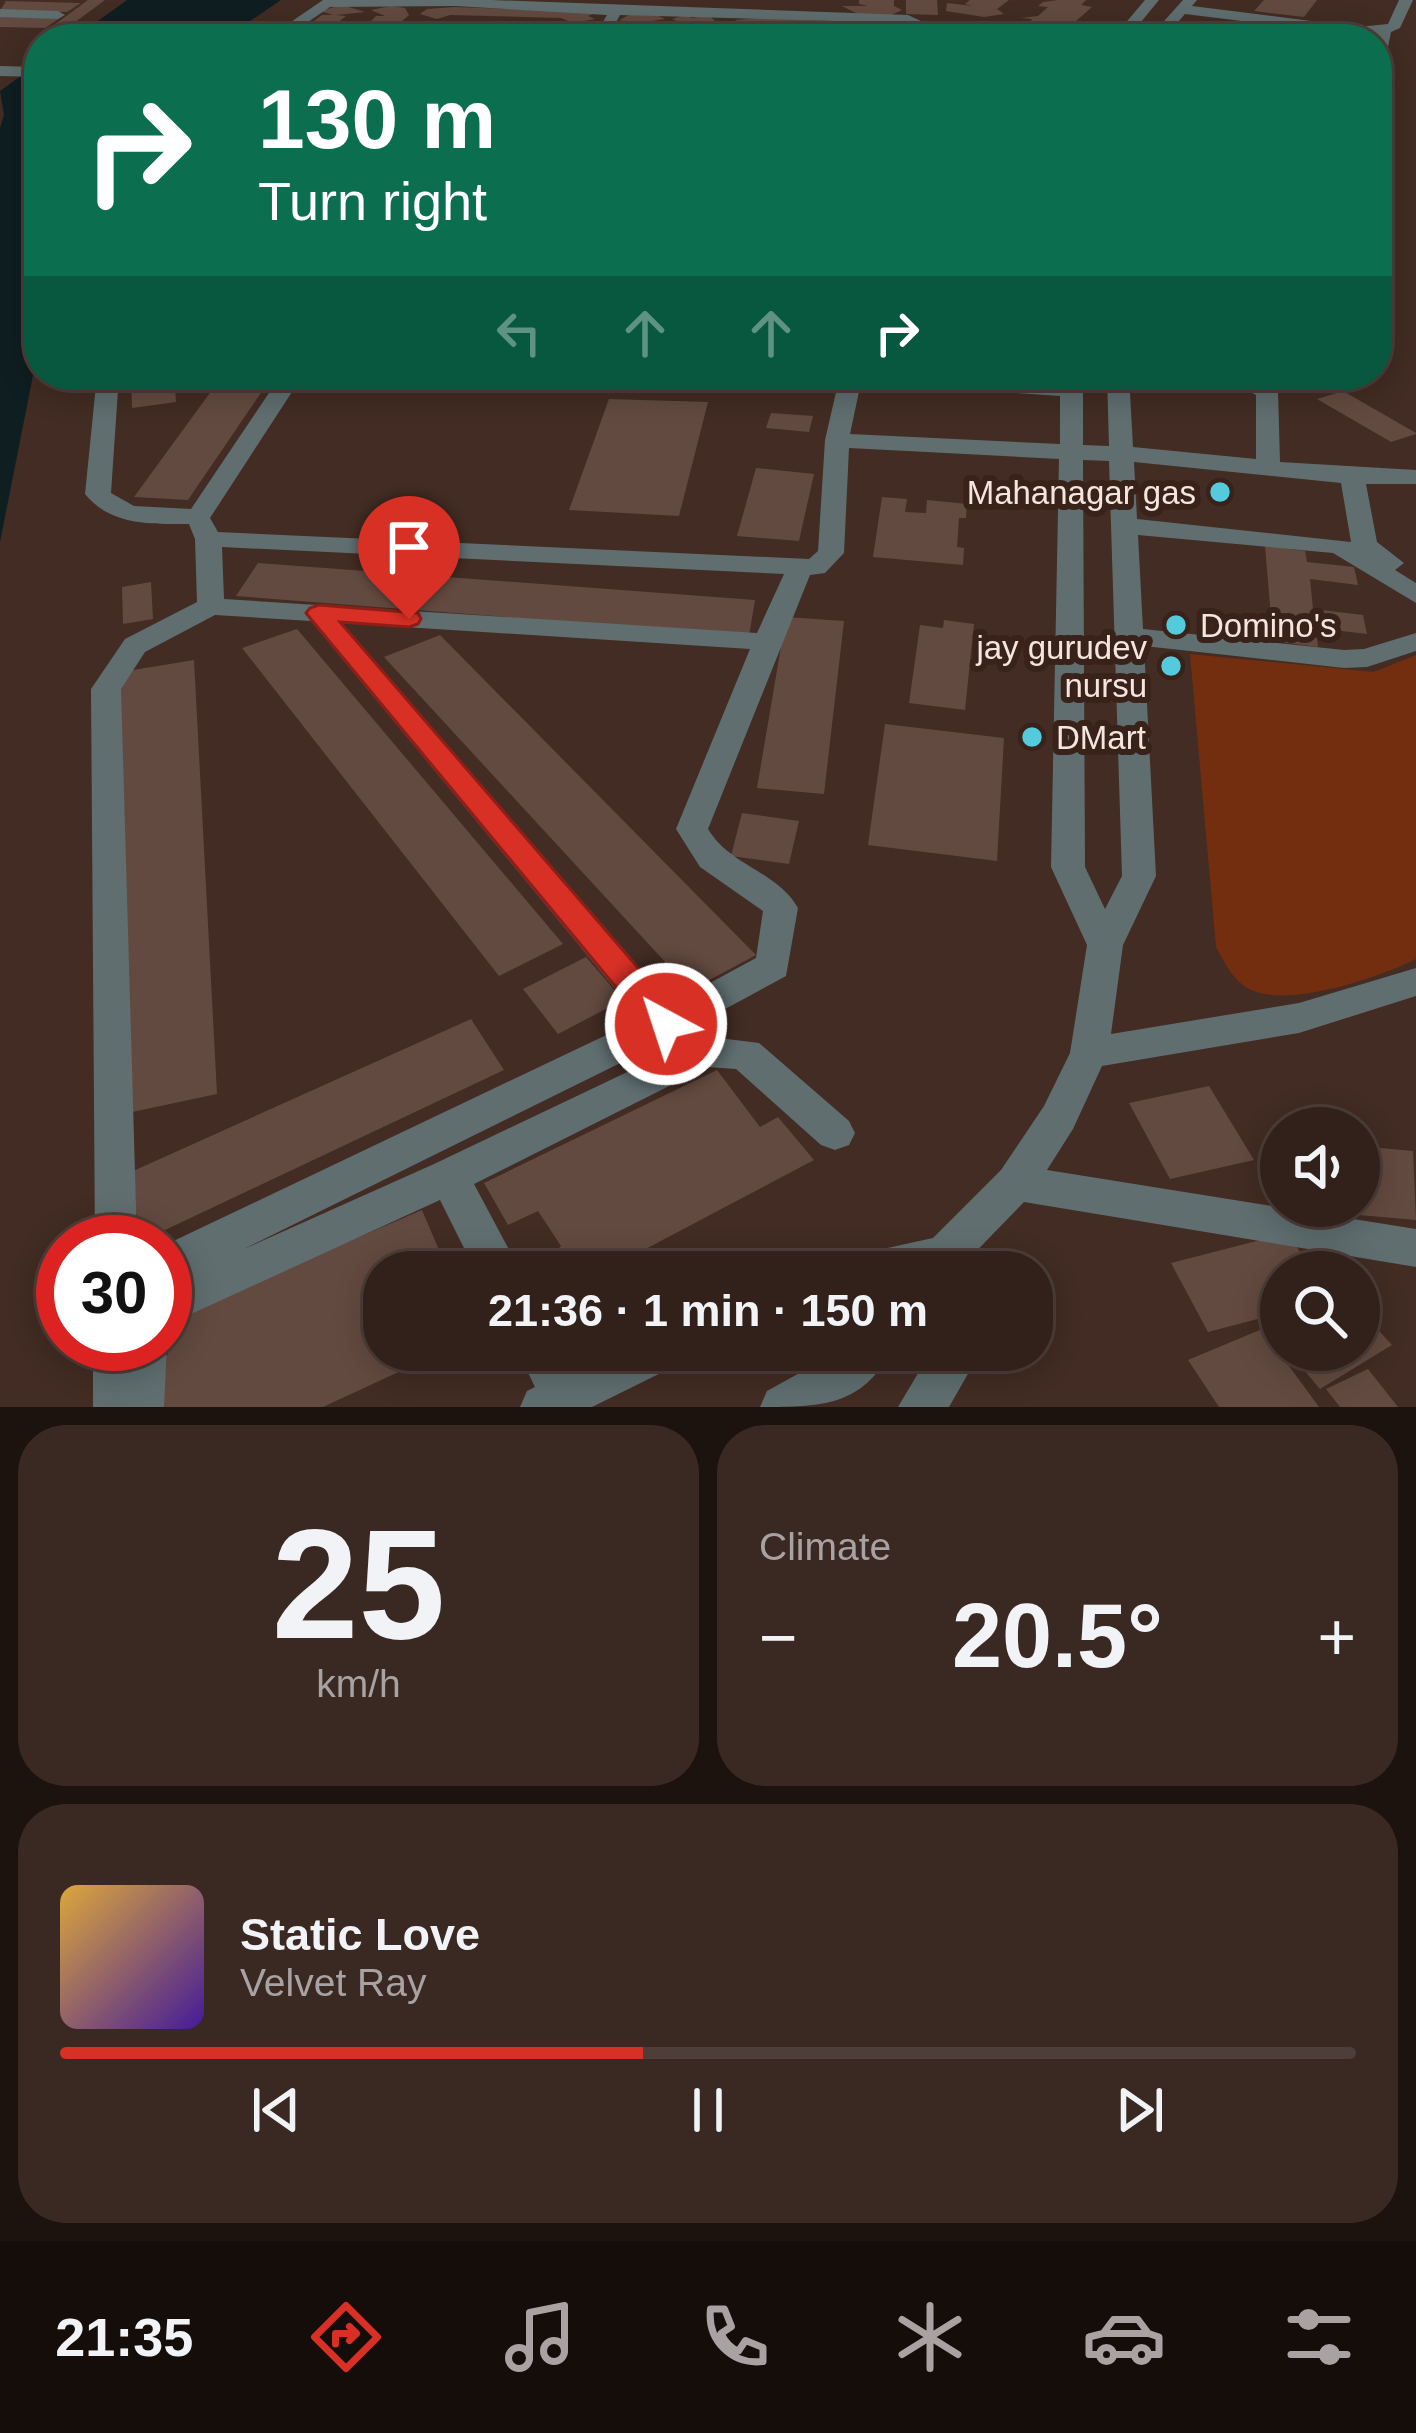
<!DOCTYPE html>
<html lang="en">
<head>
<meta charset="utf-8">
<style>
	body { margin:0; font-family:Arial,sans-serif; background:#3a2923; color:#f1f3f6; height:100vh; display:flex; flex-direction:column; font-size:45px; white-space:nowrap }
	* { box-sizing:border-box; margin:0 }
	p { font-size:39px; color:#a8a3a2 }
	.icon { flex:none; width:66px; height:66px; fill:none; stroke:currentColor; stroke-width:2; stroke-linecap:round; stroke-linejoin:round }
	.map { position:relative; height:1407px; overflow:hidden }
	.panel { display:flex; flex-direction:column; gap:18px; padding:18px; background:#1c120e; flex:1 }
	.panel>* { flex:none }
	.banner { position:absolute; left:24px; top:24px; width:1368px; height:366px; border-radius:48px; box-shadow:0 6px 30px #0003,0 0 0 3px #4d3e39; background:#0b6e4f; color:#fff; overflow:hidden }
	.fabs { position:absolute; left:1260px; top:1107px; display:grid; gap:24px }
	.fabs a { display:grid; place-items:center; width:120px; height:120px; border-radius:50%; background:#32211a; box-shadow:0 6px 30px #0003,0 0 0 3px #4d3e39; font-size:60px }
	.speed { position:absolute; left:36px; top:1215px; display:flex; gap:24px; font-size:60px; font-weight:700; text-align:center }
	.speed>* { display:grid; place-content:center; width:156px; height:156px; border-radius:50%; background:#32211a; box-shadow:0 6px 30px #0003,0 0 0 3px #4d3e39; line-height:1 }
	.speed .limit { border:18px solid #d22; background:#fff; color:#111 }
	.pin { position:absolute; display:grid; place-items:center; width:102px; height:102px; color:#fff; margin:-123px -51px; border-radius:50% 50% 50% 0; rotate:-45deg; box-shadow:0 0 12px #0007 }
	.pin .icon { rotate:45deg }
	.me { position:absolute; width:132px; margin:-66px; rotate:320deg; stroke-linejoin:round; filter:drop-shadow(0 0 9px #0008) }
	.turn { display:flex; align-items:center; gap:42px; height:252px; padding:0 36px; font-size:54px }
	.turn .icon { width:156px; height:156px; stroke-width:2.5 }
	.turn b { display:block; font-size:84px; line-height:102px }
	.lanes { display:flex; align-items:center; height:114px; padding:0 36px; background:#0003; justify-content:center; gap:60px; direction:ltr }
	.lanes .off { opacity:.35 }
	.big { font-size:90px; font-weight:700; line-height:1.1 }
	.panel .card { flex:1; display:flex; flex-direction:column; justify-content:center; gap:18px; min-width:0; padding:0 42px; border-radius:48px; background:#3a2923 }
	.panel .dial { align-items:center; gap:0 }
	.dial b { font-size:156px; line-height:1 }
	.song { display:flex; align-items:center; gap:36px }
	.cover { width:144px; height:144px; border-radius:18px; background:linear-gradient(135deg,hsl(40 70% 55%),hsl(260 70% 35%)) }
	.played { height:12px; border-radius:6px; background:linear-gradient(90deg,#d93025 45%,#4d3e39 45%) }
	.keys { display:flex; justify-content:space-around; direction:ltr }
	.heat { display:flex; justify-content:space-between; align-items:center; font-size:66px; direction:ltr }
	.panel .tiles { flex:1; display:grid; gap:18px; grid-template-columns:1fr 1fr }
	.card:last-child { grid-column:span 2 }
	.trip { position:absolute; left:363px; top:1251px; width:690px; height:120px; border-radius:48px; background:#32211a; box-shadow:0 6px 30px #0003,0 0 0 3px #4d3e39; font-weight:700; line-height:120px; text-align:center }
	.menu { display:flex; height:192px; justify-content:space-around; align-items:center; background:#140d0a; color:#a8a3a2 }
	.menu .icon { width:84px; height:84px }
	.menu .on { color:#d93025 }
	.menu b { font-size:54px; color:#f1f3f6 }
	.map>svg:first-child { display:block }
</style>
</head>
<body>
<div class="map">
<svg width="1416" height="1407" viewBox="0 0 1416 1407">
	<rect width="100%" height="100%" fill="#422c23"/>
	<path fill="#732e0f" d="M1190,654L1374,672L1416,655V959C1380,977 1290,1008 1251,990C1233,981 1225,963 1216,947Z"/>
	<g fill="#0f1e21">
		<path d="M127,0H281L224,39H73Z"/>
		<path d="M39,63V345L0,542V128L4,115L0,91Z"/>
	</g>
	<g fill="#634a40">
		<path d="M88,0H105L52,39H35Z"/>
		<path d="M859,0H894V6L902,10L891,15L858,14L842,6H868L859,4Z"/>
		<path d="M906,0H937L938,15L906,14Z"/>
		<path d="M970,0H1009L997,9L1004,14L984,17L946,11L947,3L973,6L965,4Z"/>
		<path d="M1058,0H1086L1081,5L1092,7L1067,29L1053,35L1027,30L1032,19L1021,18L1038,16L1048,7L1038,6L1043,2Z"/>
		<path d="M1264,0H1317L1304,17L1254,11Z"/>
		<path d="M6,1L81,3L67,12L0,11Z"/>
		<path d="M342,5L365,12L336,15L346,16L317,39H290L322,15H333L320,11Z"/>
		<path d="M391,6L405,8L409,15L381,39H353L376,16H385L371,10Z"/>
		<path d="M454,7L567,11L593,14L588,16L595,19L573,23L561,18L450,15L437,19L420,14L427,9Z"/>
		<path d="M695,12L690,18L710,16L718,24H710L705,39H678L684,24L672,19Z"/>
		<path d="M652,13L665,19L645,22L652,24L645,39H617L627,22L619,20L631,14Z"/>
		<path d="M0,16L60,18L45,28L0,27Z"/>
		<path d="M758,18L876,23L893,20L912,30L892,34L876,29L728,25L738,22L735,20Z"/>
		<path d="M1277,21L1326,27L1318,39H1264Z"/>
		<path d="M432,23L441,27H572L590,32L582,38L555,39L409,33Z"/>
		<path d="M930,24H951L966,30L948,34L955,35V39H929V33L919,31Z"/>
		<path d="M131,375H174L176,402L132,408Z"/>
		<path d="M223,375H273L188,500L134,497Z"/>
		<path d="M1343,391L1416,433V434L1391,442L1317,399Z"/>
		<path d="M609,399L708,402L679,516L569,510Z"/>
		<path d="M771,413L813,416L809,432L766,428Z"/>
		<path d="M756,468L814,474L799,541L737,536Z"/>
		<path d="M882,497L907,499L905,512L926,513L927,500L967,504L966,518H959L957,547L964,548L963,565L873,557Z"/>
		<path d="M1265,546L1305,551L1307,562L1354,567L1358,585L1310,579L1313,609L1363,615L1367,634L1316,628L1318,647L1273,641Z"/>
		<path d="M258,563L755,600L749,636L236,596Z"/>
		<path d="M151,582L153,619L123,624L122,587Z"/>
		<path d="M786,617L844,621L824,794L757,788Z"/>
		<path d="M944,620L974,624L965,710L909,703L920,625L943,628Z"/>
		<path d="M297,629L563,944L499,976L242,648Z"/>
		<path d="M440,635L756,955L691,990L384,657Z"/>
		<path d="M194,660L217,1094L118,1115L121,672Z"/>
		<path d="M885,724L1004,738L997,861L868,845Z"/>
		<path d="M742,813L799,821L789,864L731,856Z"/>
		<path d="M586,957L623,1000L558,1034L523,989Z"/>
		<path d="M471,1019L504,1070L146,1239L122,1176Z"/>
		<path d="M717,1070L760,1127L778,1117L814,1160L602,1272H548L544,1265L561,1246L538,1211L508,1225L484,1183Z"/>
		<path d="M1209,1086L1254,1160L1170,1179L1129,1103Z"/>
		<path d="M1359,1146L1413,1151L1416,1220L1336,1213L1334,1206H1359Z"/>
		<path d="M422,1210L442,1257L425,1265L428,1272H384V1350H446L323,1407H156L145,1364L168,1355L165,1320Z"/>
		<path d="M1288,1233L1313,1272H1281V1313L1208,1332L1171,1263Z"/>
		<path d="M1359,1309L1392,1345L1320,1389L1287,1350H1359Z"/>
		<path d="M1262,1329L1319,1407H1219L1188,1360Z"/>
		<path d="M1368,1369L1398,1407H1340L1326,1389Z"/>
	</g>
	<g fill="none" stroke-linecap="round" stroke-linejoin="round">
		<g fill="#606e70" fill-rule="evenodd">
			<path d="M323,0H491L908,15L921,21L920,39H906L907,23L620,15L607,39H593L607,15L455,6L330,7L283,39H266Z"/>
			<path d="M1145,0H1159L1127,39H1112Z"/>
			<path d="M1183,0H1197L1192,6L1358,27L1388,24L1399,0H1413L1400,28L1391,32L1384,67L1377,71L1378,38L1185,14L1163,39H1148Z"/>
			<path d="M0,9L58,11L65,15L58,19L0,17Z"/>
			<path d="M391,34L441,35L448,39H385Z"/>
			<path d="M0,66L39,67V77L0,76Z"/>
			<path d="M97,375H119L111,493L134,506L191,509L281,375H303L210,518L218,532L809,559L818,551L825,440L840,375H955L1061,382V375H1083V445L1109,446L1107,375H1129L1133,447L1256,459V395C1237,384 1211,388 1196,375H1254L1278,392L1280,462L1416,470V484H1366L1377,542L1404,563L1395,570L1416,583V603L1333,553L1138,535L1143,629L1344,650L1364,649L1416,633V651L1367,667L1344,668L1144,646L1156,876L1123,945L1111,1034L1299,1003L1416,968V996L1299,1033L1102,1066L1073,1129L1047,1170L1416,1229V1267L1024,1202L956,1272H835L842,1258L933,1238L1001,1170L1044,1106L1070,1053L1087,945L1051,867L1059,459L849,448L844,553L825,573L810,575L708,829C730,866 777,871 798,908L786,976L679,1034L244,1249L434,1164L703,1036L759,1043L849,1121L855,1133L849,1145L835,1150L821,1145L736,1069L707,1067L474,1184L521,1272H476L440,1200L165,1326V1245L640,1019L311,621L215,615L145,652L121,689L137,1242H95L91,689L125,639L197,602L195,539L189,524C151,524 111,526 85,494ZM861,382L1060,396V444L850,434ZM1083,460L1109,461L1122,876L1105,909L1085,867ZM1134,462L1341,483L1351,542L1137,519ZM222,547L784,574L757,633L224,599ZM342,623L750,649L676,829L700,867L763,911L756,958L671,1004Z"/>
			<path d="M165,1340L167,1344L164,1407H93V1344H165Z"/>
			<path d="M517,1350H565L575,1368L613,1350H684L677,1365L592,1407H520L527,1391L535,1387Z"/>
			<path d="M841,1350H891C863,1407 819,1407 760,1407L767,1391Z"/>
			<path d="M924,1350H970L969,1372L949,1407H898L923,1365Z"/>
		</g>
	</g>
	<path fill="#d93025" stroke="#8d1f18" stroke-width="3" d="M319,605L418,613L421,619L418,624L409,627L340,622L678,1014L683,1024L678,1033L666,1037L654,1033L310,618L306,613L310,608Z"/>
	<g fill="#54cadc" stroke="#382219" stroke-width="4.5">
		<circle cx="1220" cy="492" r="12"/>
		<circle cx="1176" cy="625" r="12"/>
		<circle cx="1171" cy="666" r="12"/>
		<circle cx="1032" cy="737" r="12"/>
	</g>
	<g text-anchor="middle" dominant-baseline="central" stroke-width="12" stroke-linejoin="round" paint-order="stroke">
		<g font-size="33" fill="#f4e5df" stroke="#382219" text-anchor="end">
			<text x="1196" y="492">Mahanagar gas</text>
			<text x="1200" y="625" text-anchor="start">Domino's</text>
			<text x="1147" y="647">jay gurudev<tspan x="1147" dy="38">nursu</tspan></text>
			<text x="1056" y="737" text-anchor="start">DMart</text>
		</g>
	</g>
</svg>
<div class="fabs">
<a><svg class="icon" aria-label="sound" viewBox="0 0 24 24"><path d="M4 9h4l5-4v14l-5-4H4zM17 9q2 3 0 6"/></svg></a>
<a><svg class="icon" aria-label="search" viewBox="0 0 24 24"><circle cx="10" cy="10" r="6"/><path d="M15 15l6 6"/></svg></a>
</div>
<div class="speed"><div class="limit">30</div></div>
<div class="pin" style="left:409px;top:619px;background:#d93025"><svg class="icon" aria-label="arrive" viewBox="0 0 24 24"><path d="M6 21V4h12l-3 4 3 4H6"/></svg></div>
<svg class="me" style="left:666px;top:1024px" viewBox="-20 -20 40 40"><circle r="17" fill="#d93025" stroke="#fff" stroke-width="3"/><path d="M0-11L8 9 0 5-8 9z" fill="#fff"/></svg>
<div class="trip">21:36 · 1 min · 150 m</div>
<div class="banner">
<div class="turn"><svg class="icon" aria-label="right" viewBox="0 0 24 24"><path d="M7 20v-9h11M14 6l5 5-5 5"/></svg><div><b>130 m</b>Turn right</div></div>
<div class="lanes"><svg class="icon off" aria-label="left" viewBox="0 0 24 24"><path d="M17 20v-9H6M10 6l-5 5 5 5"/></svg><svg class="icon off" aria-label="ahead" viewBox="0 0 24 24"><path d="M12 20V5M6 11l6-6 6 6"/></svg><svg class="icon off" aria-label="ahead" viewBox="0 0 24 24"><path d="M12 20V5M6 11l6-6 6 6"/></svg><svg class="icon" aria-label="right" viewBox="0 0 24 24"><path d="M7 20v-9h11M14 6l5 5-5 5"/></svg></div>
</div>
</div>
<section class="panel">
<div class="tiles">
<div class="card dial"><b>25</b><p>km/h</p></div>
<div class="card"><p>Climate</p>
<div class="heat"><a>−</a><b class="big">20.5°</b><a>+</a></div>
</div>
<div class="card">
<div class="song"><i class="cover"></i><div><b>Static Love</b><p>Velvet Ray</p></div></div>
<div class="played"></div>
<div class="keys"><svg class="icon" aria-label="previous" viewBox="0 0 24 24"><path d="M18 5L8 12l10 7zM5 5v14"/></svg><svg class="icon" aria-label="pause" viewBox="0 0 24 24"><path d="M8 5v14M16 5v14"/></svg><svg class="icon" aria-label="next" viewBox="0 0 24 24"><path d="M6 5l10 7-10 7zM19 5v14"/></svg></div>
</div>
</div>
</section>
<nav class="menu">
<b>21:35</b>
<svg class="icon on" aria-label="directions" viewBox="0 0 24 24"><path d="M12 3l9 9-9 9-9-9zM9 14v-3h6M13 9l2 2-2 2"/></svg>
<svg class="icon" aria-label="music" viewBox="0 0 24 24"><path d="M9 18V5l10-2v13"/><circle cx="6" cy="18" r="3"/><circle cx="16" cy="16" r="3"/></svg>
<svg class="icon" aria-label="phone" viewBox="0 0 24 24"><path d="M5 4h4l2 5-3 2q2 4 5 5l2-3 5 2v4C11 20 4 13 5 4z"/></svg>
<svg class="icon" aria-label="climate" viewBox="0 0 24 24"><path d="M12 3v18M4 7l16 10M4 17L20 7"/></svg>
<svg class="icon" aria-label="car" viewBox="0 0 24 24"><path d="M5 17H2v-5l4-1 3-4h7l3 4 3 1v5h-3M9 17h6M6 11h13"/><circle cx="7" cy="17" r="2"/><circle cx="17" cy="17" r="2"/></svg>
<svg class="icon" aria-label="filters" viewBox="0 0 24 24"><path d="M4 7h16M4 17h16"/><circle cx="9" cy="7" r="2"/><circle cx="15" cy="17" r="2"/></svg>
</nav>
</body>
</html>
